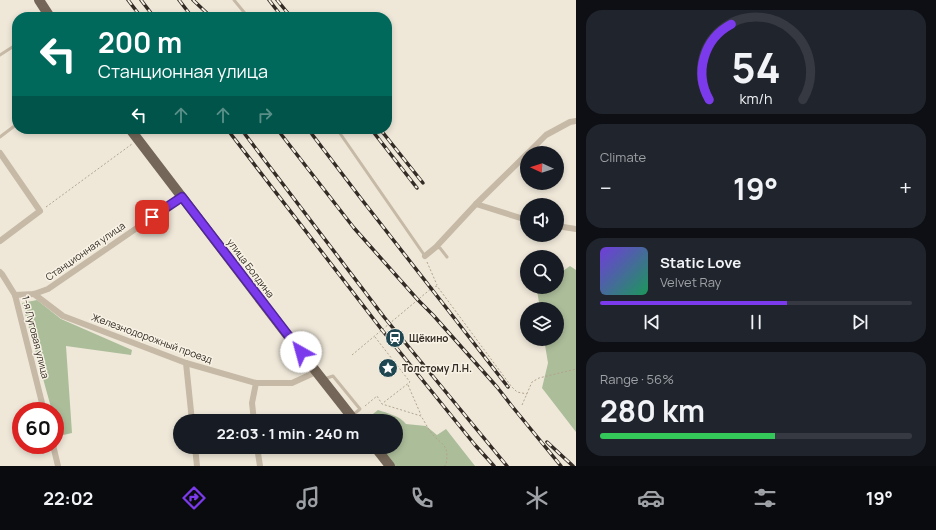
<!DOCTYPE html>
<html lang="en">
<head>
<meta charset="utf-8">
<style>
	body { margin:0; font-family:Manrope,sans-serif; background:#20242c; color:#f1f3f6; height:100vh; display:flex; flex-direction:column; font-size:15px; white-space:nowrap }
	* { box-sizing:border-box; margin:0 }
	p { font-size:13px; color:#9ea1a6 }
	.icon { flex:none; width:22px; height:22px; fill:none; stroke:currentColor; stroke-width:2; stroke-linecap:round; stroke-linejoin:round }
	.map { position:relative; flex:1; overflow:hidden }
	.panel { display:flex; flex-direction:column; gap:10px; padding:10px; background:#0d0f14; width:360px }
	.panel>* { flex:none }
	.hud { position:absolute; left:12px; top:12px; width:380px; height:122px; border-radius:16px; box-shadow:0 2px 6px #0003; background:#00695c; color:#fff; overflow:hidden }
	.needle { width:26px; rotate:273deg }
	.fabs { position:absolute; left:520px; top:146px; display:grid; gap:8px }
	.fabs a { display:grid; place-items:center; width:44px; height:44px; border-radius:50%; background:#171b24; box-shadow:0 2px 6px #0003; font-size:20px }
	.speed { position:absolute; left:12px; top:402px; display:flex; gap:8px; font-size:20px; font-weight:700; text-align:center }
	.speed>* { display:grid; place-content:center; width:52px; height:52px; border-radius:50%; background:#171b24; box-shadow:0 2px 6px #0003; line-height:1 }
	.speed .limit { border:6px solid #d22; background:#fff; color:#111 }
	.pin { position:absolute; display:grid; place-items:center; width:34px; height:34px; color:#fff; margin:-17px; border-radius:8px; box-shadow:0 2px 6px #0006 }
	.me { position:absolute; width:44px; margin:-22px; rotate:322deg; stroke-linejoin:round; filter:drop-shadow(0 0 3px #0008) }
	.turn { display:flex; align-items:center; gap:14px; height:84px; padding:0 20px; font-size:18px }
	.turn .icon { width:52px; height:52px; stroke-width:2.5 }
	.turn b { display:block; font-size:28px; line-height:34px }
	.lanes { display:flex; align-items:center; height:38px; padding:0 20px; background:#0003; justify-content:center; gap:20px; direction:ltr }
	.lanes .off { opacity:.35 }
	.big { font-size:30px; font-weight:700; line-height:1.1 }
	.panel .tile { flex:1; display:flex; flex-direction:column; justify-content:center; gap:6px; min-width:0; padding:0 14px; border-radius:16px; background:#20242c }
	.panel .dial { align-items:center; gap:0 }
	.dial svg { height:104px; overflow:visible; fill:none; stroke:#363941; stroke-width:7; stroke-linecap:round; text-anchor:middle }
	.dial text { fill:#f1f3f6; stroke:none }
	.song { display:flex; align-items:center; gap:12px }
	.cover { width:48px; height:48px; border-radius:6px; background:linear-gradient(135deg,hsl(260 70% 55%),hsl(150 70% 35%)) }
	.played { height:4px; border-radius:2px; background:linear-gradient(90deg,#7c3aed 60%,#363941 60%) }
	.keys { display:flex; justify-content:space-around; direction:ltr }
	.heat { display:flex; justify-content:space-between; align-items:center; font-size:22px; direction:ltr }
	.charge { height:6px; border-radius:3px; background:linear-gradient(90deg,#34c759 56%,#363941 0) }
	.trip { position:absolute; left:173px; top:414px; width:230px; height:40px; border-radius:20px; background:#171b24; box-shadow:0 2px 6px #0003; font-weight:700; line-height:40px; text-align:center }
	.tabs { display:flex; height:64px; justify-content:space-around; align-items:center; background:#090b0e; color:#9ea1a6 }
	.tabs .icon { width:28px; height:28px }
	.tabs .active { color:#7c3aed }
	.tabs b { font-size:18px; color:#f1f3f6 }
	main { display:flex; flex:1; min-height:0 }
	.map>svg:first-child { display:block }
</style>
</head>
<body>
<main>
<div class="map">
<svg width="576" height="466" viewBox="0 0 576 466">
	<rect width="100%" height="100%" fill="#efe8d9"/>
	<g fill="#acbd9a">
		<path d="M570,266L576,270V432L542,388L548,363L544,339H557V309H540L537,290L542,287H557V275Z"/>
		<path d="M37,300L61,319L132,350L131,355L66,346L72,433L59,436L55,421V411H52L22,303Z"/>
		<path d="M378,410C387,413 400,416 406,424L426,426L437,435L446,429L475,466H393L377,447H396V421H364Z"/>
	</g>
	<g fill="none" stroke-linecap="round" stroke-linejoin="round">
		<g stroke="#b2a490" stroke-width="1" stroke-dasharray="2 2" stroke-linecap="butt">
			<path d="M46,207L132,144"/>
			<path d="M427,262L437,285"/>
			<path d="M375,337L410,382L383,403"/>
			<path d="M352,355L433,287L437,286L511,386L517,392L527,394"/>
			<path d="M408,385L421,415"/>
			<path d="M522,405L532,382L539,378L576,369"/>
			<path d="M365,406L377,396L382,404L421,416C425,422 428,429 433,435C445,447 449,446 446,465L444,466"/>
		</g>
		<g stroke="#c6b9a6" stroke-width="3">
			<path d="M234,0L248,17"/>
			<path d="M0,55L17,44"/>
			<path d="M337,129L425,256"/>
			<path d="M0,137L17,124"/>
			<path d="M436,247L440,248L447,257"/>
			<path d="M324,379L333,376L360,409L353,415"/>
		</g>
		<g stroke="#c6b9a6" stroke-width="6">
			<path d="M0,153L40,211L0,241"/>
			<path d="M528,153L546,135L570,122L576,121"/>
			<path d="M476,204L527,220"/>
			<path d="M557,226L576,229"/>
			<path d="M425,256L436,247L476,204L527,154"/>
			<path d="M0,272L2,274L15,295L44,411"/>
			<path d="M34,294L63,316L186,363L256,383H292L316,372"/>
			<path d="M15,295L34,294L48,289L182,197"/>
			<path d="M186,363L192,421"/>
			<path d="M254,421L252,403L256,383"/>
			<path d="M53,445L58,466"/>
			<path d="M195,447L197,466"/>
			<path d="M257,447L260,466"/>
		</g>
		<g stroke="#746658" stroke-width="10">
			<path d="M39,0L50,17"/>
			<path d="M130,129L285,332L355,421"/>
			<path d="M375,447L390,466"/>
		</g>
		<g stroke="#332c26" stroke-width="3.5">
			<g id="rail">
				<path d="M128,0L141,17"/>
				<path d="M141,0L154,17"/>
				<path d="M179,0L192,17"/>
				<path d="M193,0L211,17"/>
				<path d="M269,0L282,17"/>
				<path d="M277,0L291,17"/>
				<path d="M227,129L382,330L475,445L494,466"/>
				<path d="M241,129L384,317L507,466"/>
				<path d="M277,129L354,228L418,300L433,315L497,387L511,405L561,466"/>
				<path d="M308,129L359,196L508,387"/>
				<path d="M371,129L417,188"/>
				<path d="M380,129L423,183"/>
				<path d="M547,442L573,466"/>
			</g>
		</g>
		<use href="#rail" stroke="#f8f2e5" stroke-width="2" stroke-dasharray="6" stroke-linecap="butt"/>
	</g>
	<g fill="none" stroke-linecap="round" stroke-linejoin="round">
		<g stroke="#51269a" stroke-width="10">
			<path id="route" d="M152,217L182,197L301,352"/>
		</g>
		<use href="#route" stroke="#7c3aed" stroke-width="7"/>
	</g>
	<defs>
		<g id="station-disc" transform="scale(1)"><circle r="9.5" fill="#1f4752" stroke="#f8f2e5"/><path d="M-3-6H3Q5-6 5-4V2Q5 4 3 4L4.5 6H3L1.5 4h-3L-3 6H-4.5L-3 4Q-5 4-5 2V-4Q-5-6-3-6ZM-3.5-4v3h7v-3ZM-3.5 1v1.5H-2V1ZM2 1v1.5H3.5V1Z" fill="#fff"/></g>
		<g id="sight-disc" transform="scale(1)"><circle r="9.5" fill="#1f4752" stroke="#f8f2e5"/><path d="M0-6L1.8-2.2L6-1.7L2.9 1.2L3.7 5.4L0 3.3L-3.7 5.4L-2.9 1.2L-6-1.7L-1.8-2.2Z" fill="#fff"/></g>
	</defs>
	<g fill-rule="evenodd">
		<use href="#station-disc" x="395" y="338"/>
		<use href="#sight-disc" x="388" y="368"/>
	</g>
	<g text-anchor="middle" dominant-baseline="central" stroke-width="3" stroke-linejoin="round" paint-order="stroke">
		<g font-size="10" fill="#332c26" stroke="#f8f2e5">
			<text transform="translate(85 251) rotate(-35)">Станционная улица</text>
			<text transform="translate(251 268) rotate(53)">улица Болдина</text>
			<text transform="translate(36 337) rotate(76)">1-я Луговая улица</text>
			<text transform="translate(152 338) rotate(20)">Железнодорожный проезд</text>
		</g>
		<g font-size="10" font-weight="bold" fill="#332c26" stroke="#f8f2e5" text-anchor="start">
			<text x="409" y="338">Щёкино</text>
			<text x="402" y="368">Толстому Л.Н.</text>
		</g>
	</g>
</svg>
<div class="fabs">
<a><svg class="needle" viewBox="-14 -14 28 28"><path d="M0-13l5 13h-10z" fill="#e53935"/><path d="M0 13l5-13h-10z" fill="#9ea1a6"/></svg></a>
<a><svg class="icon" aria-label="sound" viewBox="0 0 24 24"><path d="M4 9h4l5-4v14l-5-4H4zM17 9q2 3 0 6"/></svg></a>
<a><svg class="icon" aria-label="search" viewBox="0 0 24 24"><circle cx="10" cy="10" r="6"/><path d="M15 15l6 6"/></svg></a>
<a><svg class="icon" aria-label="layers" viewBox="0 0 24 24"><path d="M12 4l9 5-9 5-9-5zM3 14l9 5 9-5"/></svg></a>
</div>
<div class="speed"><div class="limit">60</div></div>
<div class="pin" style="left:152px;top:217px;background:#d93025"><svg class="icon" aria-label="arrive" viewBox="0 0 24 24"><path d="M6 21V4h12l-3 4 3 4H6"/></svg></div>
<svg class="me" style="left:301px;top:352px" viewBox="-20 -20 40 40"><circle r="19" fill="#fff"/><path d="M0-13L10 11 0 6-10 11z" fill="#7c3aed"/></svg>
<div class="trip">22:03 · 1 min · 240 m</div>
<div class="hud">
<div class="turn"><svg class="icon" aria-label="left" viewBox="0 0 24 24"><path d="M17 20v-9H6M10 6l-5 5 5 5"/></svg><div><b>200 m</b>Станционная улица</div></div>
<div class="lanes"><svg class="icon" aria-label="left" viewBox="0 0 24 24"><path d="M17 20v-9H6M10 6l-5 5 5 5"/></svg><svg class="icon off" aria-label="ahead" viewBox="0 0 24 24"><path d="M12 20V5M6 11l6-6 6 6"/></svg><svg class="icon off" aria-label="ahead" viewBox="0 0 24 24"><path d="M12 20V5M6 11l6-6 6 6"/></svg><svg class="icon off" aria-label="right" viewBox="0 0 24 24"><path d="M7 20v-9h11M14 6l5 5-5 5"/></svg></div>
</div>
</div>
<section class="panel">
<div class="tile dial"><svg viewBox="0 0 100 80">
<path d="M14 69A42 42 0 1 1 86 69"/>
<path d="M14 69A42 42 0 0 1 31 11" stroke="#7c3aed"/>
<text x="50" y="56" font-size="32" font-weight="700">54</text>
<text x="50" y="72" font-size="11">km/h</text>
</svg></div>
<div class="tile"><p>Climate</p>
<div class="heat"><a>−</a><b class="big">19°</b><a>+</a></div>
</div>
<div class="tile">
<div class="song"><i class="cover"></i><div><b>Static Love</b><p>Velvet Ray</p></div></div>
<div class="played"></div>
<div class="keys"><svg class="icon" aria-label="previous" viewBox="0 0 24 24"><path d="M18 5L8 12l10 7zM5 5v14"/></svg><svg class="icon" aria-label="pause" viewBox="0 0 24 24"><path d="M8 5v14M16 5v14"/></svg><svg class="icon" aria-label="next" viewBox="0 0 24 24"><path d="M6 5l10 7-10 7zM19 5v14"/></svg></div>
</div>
<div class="tile"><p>Range · 56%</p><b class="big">280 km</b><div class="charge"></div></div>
</section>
</main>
<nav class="tabs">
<b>22:02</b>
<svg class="icon active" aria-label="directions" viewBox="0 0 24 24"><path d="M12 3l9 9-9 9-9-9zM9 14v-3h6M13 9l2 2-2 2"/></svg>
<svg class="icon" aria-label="music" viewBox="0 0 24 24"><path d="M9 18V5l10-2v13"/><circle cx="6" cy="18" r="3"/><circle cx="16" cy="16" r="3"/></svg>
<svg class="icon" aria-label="phone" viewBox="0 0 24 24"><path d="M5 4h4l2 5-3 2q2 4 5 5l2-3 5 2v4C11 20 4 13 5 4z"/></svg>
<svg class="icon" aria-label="climate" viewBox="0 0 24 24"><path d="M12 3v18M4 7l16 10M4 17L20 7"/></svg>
<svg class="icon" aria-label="car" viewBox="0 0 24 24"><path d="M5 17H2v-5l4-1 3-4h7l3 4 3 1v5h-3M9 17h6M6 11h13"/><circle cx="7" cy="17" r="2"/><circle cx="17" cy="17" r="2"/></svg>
<svg class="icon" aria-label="filters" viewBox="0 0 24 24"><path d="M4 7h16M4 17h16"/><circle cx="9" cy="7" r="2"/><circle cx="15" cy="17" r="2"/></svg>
<b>19°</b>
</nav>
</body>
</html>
